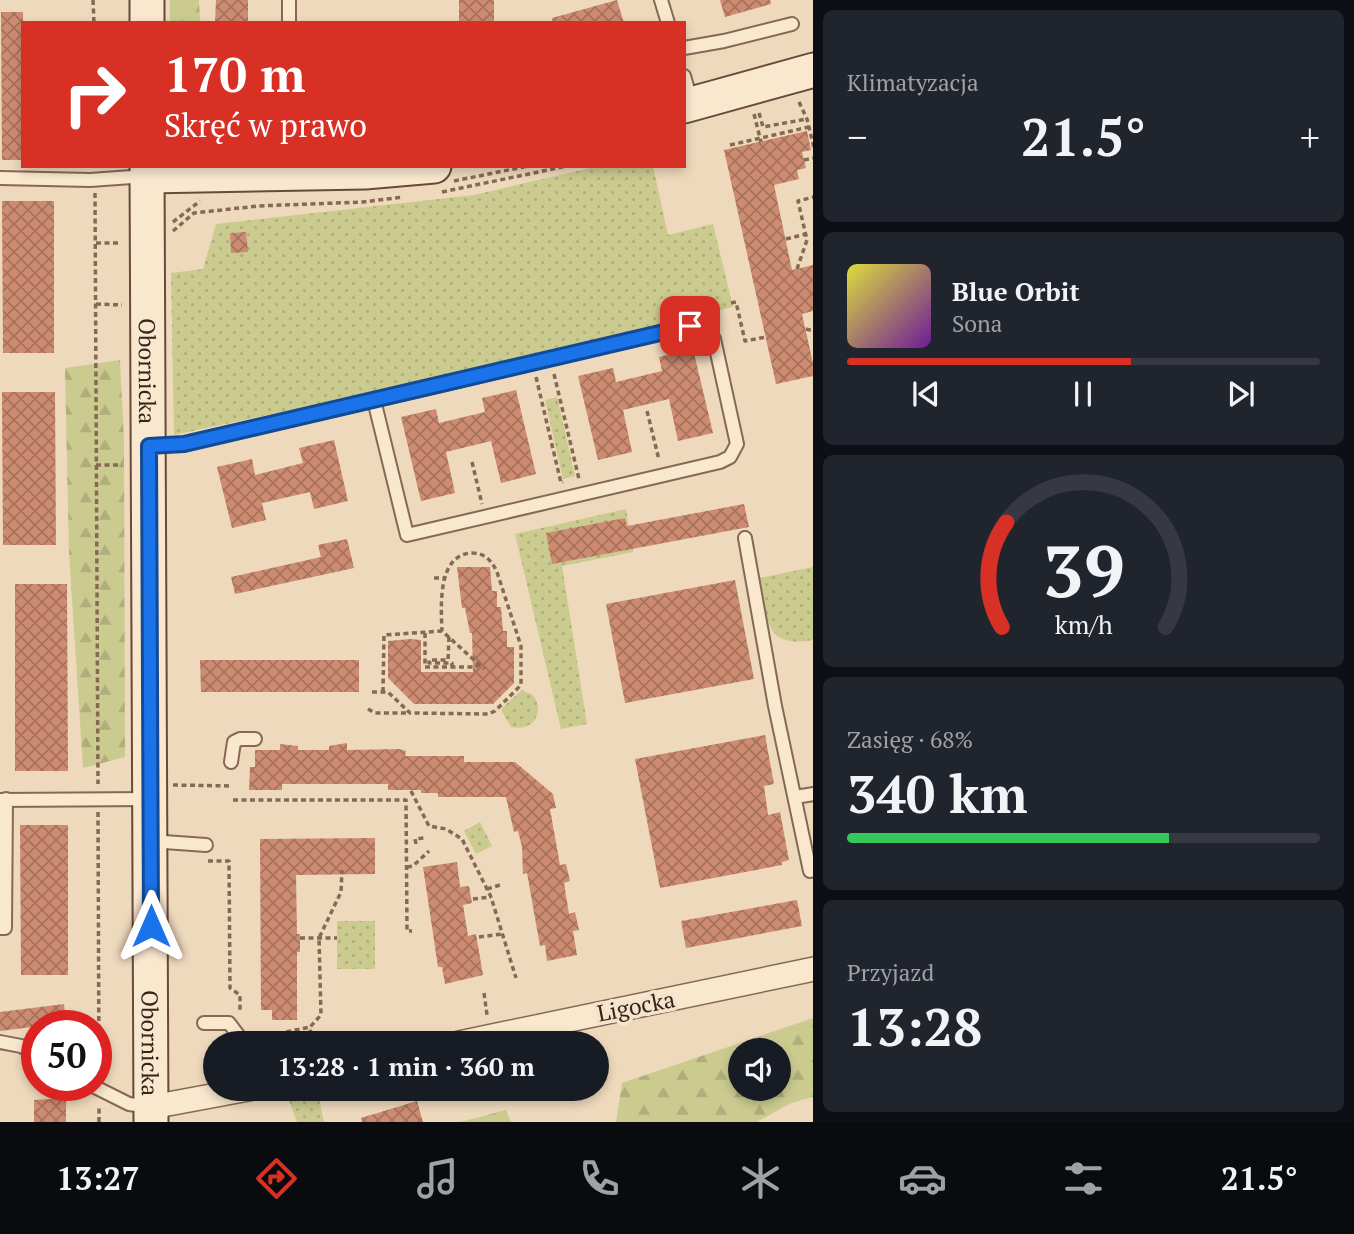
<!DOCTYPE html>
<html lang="pl">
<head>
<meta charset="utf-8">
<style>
	body { margin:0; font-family:"PT Serif",serif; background:#20242c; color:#f1f3f6; height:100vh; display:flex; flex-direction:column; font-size:26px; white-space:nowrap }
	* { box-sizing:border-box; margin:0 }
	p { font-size:23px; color:#9ea1a6 }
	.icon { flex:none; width:38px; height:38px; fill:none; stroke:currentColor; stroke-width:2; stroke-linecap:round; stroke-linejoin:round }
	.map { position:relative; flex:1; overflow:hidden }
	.sheet { display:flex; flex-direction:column; gap:10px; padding:10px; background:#0d0f14; width:541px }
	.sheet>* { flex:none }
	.hud { position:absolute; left:21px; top:21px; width:665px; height:147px; border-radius:0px; box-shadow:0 4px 10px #0003; background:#d93025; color:#fff; overflow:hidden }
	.buttons { position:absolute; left:728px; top:1038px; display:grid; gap:14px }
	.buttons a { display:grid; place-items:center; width:63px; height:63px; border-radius:50%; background:#171b24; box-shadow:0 4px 10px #0003; font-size:35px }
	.speed { position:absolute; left:21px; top:1010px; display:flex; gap:14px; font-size:35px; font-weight:700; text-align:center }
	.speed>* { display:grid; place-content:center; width:91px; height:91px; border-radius:50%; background:#171b24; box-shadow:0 4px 10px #0003; line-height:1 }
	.speed .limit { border:10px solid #d22; background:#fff; color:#111 }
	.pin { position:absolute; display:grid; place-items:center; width:60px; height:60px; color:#fff; margin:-30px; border-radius:14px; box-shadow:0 4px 10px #0006 }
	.me { position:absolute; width:77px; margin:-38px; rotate:0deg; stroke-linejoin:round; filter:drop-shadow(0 0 5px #0008) }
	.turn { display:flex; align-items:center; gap:24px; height:147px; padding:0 28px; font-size:32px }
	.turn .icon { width:91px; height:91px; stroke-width:2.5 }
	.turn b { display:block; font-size:49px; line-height:60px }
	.big { font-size:52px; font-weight:700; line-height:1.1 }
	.sheet .tile { flex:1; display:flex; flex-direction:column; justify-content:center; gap:10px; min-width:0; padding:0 24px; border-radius:10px; background:#20242c }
	.sheet .dial { align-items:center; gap:0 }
	.dial svg { height:182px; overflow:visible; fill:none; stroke:#363941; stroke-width:7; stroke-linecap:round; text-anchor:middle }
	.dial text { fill:#f1f3f6; stroke:none }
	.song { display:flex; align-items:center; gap:21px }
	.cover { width:84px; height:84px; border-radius:10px; background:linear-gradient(135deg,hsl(60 70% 55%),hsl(280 70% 35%)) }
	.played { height:7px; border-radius:4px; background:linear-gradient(90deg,#d93025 60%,#363941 60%) }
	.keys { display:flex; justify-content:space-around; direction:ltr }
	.heat { display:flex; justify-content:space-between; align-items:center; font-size:38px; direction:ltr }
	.charge { height:10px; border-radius:5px; background:linear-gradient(90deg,#34c759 68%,#363941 0) }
	.trip { position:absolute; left:203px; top:1031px; width:406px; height:70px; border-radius:35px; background:#171b24; box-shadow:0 4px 10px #0003; font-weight:700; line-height:70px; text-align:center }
	.tabs { display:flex; height:112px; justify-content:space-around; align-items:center; background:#090b0e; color:#9ea1a6 }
	.tabs .icon { width:49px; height:49px }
	.tabs .current { color:#d93025 }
	.tabs b { font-size:32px; color:#f1f3f6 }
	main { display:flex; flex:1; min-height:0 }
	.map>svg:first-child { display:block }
</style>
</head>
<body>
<main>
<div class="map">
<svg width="814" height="1122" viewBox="0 0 814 1122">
	<defs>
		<pattern id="green-dots" width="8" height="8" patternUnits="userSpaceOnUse" patternTransform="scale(1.75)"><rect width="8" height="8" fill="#cbcb90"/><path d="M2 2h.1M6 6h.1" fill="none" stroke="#afae7c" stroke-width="1.8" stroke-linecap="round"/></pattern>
		<pattern id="forest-firs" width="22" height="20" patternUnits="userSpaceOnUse" patternTransform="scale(1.75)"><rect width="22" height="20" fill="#cbcb90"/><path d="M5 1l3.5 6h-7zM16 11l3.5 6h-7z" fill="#afae7c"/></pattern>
		<pattern id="building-cross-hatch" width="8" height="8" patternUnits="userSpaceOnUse" patternTransform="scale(1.75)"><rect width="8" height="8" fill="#cd8c71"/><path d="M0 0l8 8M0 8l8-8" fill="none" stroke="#a7725c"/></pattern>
	</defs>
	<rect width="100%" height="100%" fill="#eed9bc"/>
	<g fill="url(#green-dots)">
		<path d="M599,166H653L668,235L713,224L733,307L389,389L174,435L171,273L203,269L216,224L474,195Z"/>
		<path d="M557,397L575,476L563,479L545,400Z"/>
		<path d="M626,509L633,552L562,566L587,724L561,729L515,534Z"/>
		<path d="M813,567V640C763,649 767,617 759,578Z"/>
		<path d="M522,690L533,695C546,713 532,732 511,727L502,712V708Z"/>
		<path d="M480,822L492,846L476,854L464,831Z"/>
		<rect x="337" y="921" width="38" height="48"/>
		<path d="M318,1094L324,1122H297L288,1098Z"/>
	</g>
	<g fill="url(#forest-firs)" fill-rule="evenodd">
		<path d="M170,0H199L200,23H170Z"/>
		<path d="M120,360L124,440L125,757L83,768L69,553L65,368Z"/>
		<path d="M813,1018V1097L791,1103L757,1122H616L622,1083ZM740,1050H779V1088H740Z"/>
		<path d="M506,1110L511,1122H460Z"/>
	</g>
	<g fill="url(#building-cross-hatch)">
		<path d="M216,0H248V23H215Z"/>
		<rect x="459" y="0" width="35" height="23"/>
		<path d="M617,0L624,23H553L552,18Z"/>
		<path d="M720,0H770L771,4L725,17Z"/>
		<path d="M1,12H23V160H2Z"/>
		<path d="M807,131L811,150L802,152L806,168L797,170L799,179L774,185L792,270L813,265V311L802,314L813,363V376L776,384L724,150Z"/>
		<path d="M2,201H54V353H3Z"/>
		<path d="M246,232L248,252L231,253L230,233Z"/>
		<path d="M693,349L713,433L678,441L669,399L623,410L632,452L598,460L578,376L613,368L616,382L662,371L659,357Z"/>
		<path d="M516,390L536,474L501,483L491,441L446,452L455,493L421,501L401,417L436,409L439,423L485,412L482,398Z"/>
		<path d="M2,392H55L56,545H3Z"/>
		<path d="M334,440L348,501L314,509L310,492L262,503L266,520L232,528L217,467L252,459L255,475L303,463L299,448Z"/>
		<path d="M744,504L749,527L552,564L546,533L625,518L627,526Z"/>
		<path d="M347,539L354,568L235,594L231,577L321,557L318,545Z"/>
		<path d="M457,567H490L492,591H497V607H501L503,631H507V647H514V683L493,704H414L388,678V641L410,639L421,640V672H473L472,633H470L465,608H462Z"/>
		<path d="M735,580L754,679L625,703L606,604Z"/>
		<path d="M15,584H67L68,771H15Z"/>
		<path d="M200,660H359V692H201Z"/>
		<path d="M765,735L774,784L764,786L768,815L780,812L789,860L782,862V865L660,888L635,759Z"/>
		<path d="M347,743V750L399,749L406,751L405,756H464V762H515L553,794L556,808L550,809L560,865L566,864L570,881L564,883L569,914L575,912L579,930L573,931L577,955L547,961L545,945L540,946L527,873L523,874L522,847L518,831L514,832L506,797H438V793H421V790H388V784H282V790H249L250,767H255V750H280V744L298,746V750H329V746Z"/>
		<path d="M20,825H68V975H21Z"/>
		<path d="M375,838V874L296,875L297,934H300V952H297V1020H272V1010H261L260,839Z"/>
		<path d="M457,862L460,887L469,886L472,903L463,905L468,936L476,934L483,975L445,984L442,967H438L423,867Z"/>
		<path d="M797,900L802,926L686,948L681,921Z"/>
		<path d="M64,1004L66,1023L0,1031V1012Z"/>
		<path d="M51,1099L66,1100V1122H34V1100Z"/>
		<path d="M417,1101L423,1122H362L361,1118Z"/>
	</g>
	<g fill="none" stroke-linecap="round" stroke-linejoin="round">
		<g stroke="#856955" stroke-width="16">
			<g id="lane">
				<path d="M289,0V23"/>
				<path d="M661,0L668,23"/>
				<path d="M684,48L724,41L792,24"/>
				<path d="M684,76L692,104"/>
				<path d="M0,178L90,180L146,176"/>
				<path d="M151,446L184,444L450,383L690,325L704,329L714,339L737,444L730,457L720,462L407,535L374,400"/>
				<path d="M745,538L775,706L810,871"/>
				<path d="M231,762L234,742L240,739H255"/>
				<path d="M795,797L814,794"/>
				<path d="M0,800L150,799"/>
				<path d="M150,841L206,845"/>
				<path d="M0,928H5L6,799"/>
				<path d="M204,1023H229L238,1035L240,1043"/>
				<path d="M0,1042L21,1046L37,1054"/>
				<path d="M91,1085L129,1104L151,1107"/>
			</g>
		</g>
		<g stroke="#856955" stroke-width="26">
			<g id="street">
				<path d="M459,1043L814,969"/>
				<path d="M152,1107L254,1088"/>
			</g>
		</g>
		<g stroke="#674a39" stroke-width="37">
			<g id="secondary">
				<path d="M147,0V23"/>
				<path d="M684,106L814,70"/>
				<path id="s1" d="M147,166L151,1122"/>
				<path d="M147,176L365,172L434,166"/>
			</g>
		</g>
		<g stroke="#856955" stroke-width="3.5" stroke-dasharray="5 3.5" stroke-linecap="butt">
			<path d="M93,0L94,23"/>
			<path d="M799,102L807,119L814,148"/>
			<path d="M759,113L763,127L807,119"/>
			<path d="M754,114L761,142"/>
			<path d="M730,145L809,127"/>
			<path d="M804,160L814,158"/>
			<path d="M454,181L528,166"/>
			<path d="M442,192L567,166"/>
			<path d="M95,193L98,784"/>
			<path d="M173,222L200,201"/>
			<path d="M173,231L194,213L258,206L363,202L403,197"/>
			<path d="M786,239L806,234"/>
			<path d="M96,243H121"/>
			<path d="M797,269L807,240L798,201L814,197"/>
			<path d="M731,303L736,302L745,341L766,337"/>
			<path d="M96,304L122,305"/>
			<path d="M806,329L814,331"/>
			<path d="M554,374L579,479"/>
			<path d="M536,377L561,483L563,482"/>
			<path d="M647,411L659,460"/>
			<path d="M472,462L482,504"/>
			<path d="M96,465H122"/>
			<path d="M434,578H446"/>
			<path d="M425,633V667H476L478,665"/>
			<path d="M449,637L448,660H429V663H452V667"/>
			<path d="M372,692H388L410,713L488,714L495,711L521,685V646L497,572C492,561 485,553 472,553C437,554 441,607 442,631L484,669"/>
			<path d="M383,692L384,635L442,631"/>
			<path d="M368,709L375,713H407"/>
			<path d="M173,785L232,786"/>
			<path d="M411,791L429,826L446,829L462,839L491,897L516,978"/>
			<path d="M233,800H406L407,931H412"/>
			<path d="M98,812L99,1074"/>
			<path d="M416,844L415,839L424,838"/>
			<path d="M208,861H229L230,988L240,995V1012"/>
			<path d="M407,867L413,866L429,851"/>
			<path d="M487,889L500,885"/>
			<path d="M473,899L491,897"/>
			<path d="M479,937L502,934"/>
			<path d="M300,938H337"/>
			<path d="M484,993L487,1015"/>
			<path d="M253,1039L310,1027"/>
			<path d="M312,1043L310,1027L321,1015L319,938L341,892L342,870"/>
			<path d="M414,1043L438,1038"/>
			<path d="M99,1122V1106"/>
		</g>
		<use href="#lane" stroke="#f9e7ce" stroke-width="12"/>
		<use href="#street" stroke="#f9e7ce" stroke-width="23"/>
		<use href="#secondary" stroke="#f9e7ce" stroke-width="33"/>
	</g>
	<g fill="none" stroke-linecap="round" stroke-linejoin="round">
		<g stroke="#114b97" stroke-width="18">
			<path id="route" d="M151,926L149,446L184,444L690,326"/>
		</g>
		<use href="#route" stroke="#1a73e8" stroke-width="12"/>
	</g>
	<g text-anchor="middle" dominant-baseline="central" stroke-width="7" stroke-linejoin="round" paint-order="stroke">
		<g font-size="23" fill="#34241b" stroke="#f5e4cb">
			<text stroke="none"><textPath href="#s1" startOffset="205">Obornicka</textPath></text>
			<text transform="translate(636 1006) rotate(-11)">Ligocka</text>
			<text stroke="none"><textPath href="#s1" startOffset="877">Obornicka</textPath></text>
		</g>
	</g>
</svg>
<div class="buttons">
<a><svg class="icon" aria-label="sound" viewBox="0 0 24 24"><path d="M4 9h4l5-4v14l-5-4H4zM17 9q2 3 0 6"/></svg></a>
</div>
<div class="speed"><div class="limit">50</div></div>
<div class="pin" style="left:690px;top:326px;background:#d93025"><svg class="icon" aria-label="arrive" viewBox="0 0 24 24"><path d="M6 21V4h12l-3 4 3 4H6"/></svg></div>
<svg class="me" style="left:151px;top:926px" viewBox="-20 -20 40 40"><path d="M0-17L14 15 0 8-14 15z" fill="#1a73e8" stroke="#fff" stroke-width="4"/></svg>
<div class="trip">13:28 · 1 min · 360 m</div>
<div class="hud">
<div class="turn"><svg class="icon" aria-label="right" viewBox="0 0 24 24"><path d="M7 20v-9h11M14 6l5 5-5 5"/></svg><div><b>170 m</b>Skręć w prawo</div></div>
</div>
</div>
<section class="sheet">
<div class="tile"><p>Klimatyzacja</p>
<div class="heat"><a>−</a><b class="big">21.5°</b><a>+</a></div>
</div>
<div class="tile">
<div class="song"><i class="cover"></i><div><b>Blue Orbit</b><p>Sona</p></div></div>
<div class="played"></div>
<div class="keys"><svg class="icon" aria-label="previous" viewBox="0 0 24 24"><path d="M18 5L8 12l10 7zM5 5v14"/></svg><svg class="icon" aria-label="pause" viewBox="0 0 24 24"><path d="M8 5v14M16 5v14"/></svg><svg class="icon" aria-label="next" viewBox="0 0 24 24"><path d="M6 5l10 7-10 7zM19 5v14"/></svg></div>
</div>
<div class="tile dial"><svg viewBox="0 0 100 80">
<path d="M14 69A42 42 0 1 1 86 69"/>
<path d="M14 69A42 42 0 0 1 16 23" stroke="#d93025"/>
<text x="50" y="56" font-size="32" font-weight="700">39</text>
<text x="50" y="72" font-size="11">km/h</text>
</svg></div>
<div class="tile"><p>Zasięg · 68%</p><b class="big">340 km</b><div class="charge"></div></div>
<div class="tile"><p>Przyjazd</p><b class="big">13:28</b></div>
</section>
</main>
<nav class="tabs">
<b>13:27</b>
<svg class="icon current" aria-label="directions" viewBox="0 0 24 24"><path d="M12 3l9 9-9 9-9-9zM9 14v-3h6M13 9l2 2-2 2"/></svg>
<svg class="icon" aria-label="music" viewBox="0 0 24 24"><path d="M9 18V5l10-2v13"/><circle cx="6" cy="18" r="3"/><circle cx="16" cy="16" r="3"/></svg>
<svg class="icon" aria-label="phone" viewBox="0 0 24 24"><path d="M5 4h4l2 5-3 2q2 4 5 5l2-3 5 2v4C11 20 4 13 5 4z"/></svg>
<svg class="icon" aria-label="climate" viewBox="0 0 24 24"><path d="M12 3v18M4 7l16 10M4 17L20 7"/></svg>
<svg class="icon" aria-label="car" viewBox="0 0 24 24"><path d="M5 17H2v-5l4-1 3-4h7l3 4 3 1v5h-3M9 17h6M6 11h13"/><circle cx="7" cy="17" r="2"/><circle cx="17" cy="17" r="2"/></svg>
<svg class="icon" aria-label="filters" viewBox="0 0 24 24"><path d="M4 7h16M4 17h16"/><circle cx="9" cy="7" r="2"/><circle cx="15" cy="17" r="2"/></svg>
<b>21.5°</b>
</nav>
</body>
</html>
